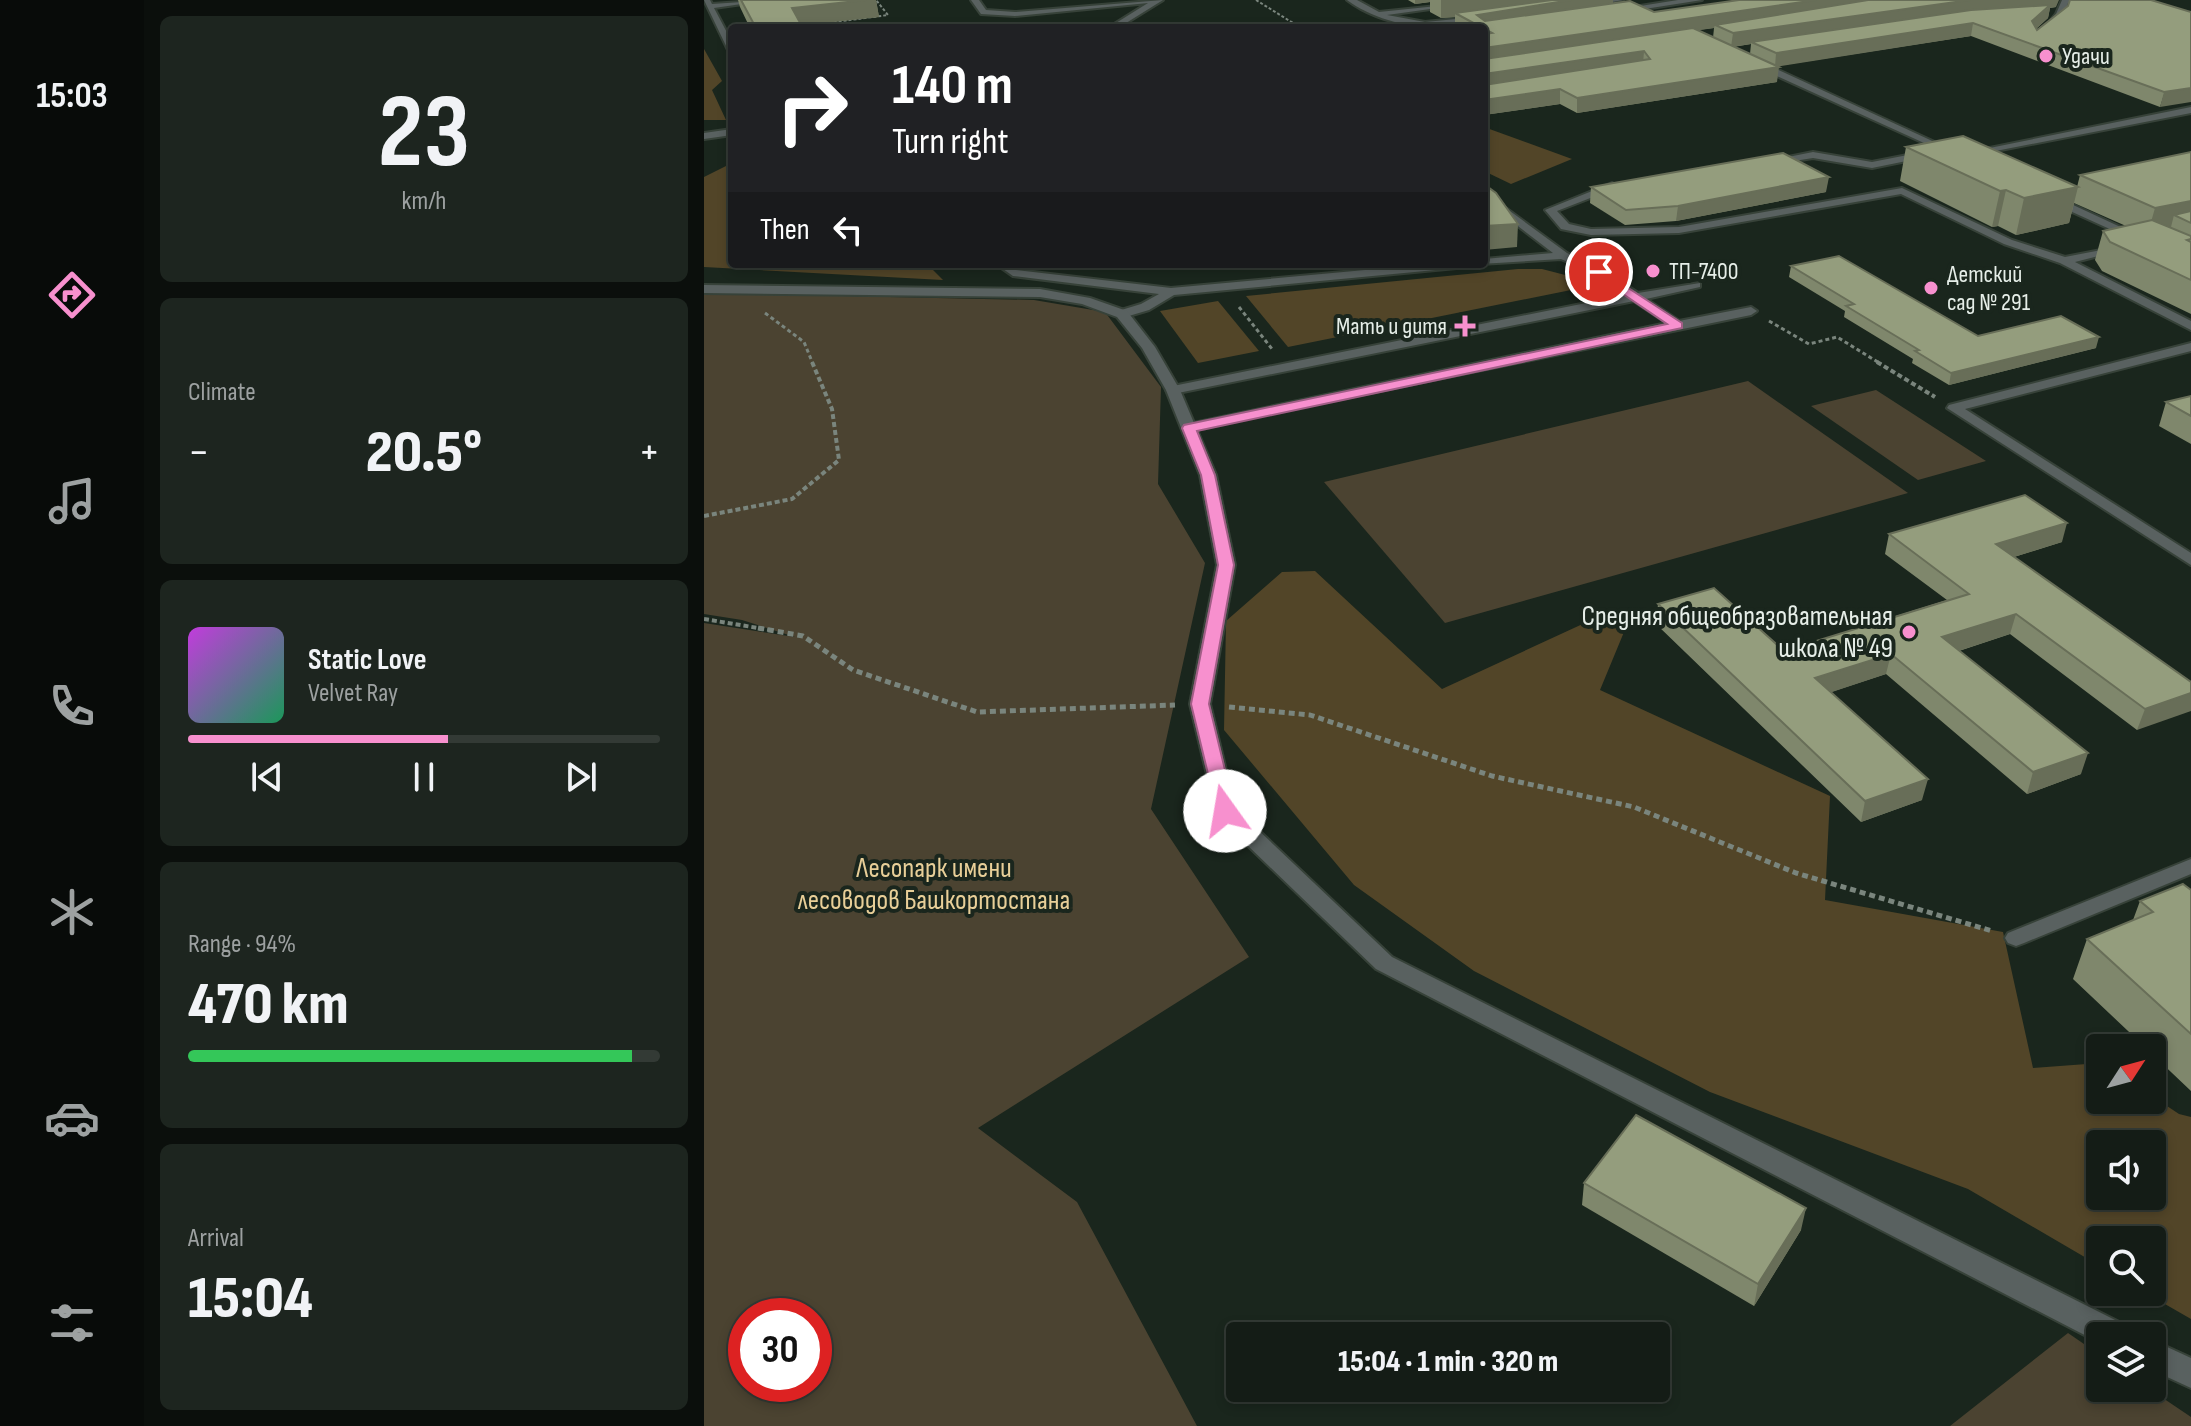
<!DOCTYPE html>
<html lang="en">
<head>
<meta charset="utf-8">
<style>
	body { margin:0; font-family:"Sofia Sans Condensed",sans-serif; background:#1d251f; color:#f1f3f6; height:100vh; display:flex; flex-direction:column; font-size:30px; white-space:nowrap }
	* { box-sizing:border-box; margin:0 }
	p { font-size:26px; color:#9da1a1 }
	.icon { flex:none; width:44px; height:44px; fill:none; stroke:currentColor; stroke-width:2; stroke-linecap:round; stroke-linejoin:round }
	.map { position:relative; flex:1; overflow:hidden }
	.details { display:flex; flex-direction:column; gap:16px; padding:16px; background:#0b0f0c; width:560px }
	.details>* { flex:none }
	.hud { position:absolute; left:24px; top:24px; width:760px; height:244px; border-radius:8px; box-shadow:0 4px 12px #0003,0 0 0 2px #333a35; background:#202124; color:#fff; overflow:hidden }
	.needle { width:52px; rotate:54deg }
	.buttons { position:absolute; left:1382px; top:1034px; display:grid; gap:16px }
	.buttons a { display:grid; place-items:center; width:80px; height:80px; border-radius:8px; background:#141c16; box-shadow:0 4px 12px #0003,0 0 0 2px #333a35; font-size:40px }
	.speed { position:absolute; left:24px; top:1298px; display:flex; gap:16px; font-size:40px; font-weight:700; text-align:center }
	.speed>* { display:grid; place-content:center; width:104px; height:104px; border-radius:50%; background:#141c16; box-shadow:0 4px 12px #0003,0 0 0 2px #333a35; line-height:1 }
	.speed .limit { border:12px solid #d22; background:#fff; color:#111 }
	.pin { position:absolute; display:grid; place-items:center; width:68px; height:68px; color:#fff; margin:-34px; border:4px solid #fff; border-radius:50%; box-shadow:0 2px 8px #0007 }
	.me { position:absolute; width:88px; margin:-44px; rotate:347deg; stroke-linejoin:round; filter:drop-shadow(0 0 6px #0008) }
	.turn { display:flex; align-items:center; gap:28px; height:168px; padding:0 32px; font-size:36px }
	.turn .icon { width:104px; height:104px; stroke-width:2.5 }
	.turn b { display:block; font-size:56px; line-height:68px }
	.then { display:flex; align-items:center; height:76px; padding:0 32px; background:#0003; gap:16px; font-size:30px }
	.big { font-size:60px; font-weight:800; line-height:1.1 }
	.details .card { flex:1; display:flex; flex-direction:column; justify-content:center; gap:12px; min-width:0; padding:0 28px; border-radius:12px; background:#1d251f }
	.details .dial { align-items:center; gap:0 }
	.dial b { font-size:104px; line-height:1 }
	.song { display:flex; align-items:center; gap:24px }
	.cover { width:96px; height:96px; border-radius:12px; background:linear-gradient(135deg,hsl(290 70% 55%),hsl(150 70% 35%)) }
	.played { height:8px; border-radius:4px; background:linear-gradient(90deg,#f790ce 55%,#333a35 55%) }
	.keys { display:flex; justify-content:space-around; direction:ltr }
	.heat { display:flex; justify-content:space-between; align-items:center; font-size:44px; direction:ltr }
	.charge { height:12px; border-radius:6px; background:linear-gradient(90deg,#34c759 94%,#333a35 0) }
	.trip { position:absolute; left:522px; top:1322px; width:444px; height:80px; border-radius:8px; background:#141c16; box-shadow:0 4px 12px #0003,0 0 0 2px #333a35; font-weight:800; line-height:80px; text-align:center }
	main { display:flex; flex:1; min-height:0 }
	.menu { display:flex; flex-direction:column; width:144px; justify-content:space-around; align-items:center; background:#080b09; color:#9da1a1 }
	.menu .icon { width:56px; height:56px }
	.menu .active { color:#f790ce }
	.menu b { font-size:36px; color:#f1f3f6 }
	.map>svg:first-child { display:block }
</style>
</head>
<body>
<main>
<nav class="menu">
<b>15:03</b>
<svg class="icon active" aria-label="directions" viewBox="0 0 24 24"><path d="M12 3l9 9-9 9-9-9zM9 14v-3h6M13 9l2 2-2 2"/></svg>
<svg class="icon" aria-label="music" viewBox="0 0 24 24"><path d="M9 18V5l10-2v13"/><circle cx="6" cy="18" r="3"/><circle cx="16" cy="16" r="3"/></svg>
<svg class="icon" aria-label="phone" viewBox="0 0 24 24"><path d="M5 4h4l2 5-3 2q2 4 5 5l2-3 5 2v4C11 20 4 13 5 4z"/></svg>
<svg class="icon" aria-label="climate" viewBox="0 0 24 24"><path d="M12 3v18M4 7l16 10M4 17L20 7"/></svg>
<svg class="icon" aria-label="car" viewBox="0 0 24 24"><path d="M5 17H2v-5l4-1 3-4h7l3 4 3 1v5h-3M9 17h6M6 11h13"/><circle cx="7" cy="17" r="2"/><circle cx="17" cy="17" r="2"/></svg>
<svg class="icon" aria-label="filters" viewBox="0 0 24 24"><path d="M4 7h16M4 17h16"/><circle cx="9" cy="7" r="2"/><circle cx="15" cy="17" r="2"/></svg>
</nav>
<section class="details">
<div class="card dial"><b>23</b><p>km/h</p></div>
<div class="card"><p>Climate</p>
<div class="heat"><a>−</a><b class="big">20.5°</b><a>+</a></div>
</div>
<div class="card">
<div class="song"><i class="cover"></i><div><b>Static Love</b><p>Velvet Ray</p></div></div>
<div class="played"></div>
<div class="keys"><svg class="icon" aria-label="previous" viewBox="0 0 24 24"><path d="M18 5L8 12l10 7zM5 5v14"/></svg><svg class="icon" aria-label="pause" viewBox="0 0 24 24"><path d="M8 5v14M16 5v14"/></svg><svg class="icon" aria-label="next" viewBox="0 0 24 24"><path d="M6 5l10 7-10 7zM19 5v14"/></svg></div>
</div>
<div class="card"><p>Range · 94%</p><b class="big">470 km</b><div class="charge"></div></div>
<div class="card"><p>Arrival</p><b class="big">15:04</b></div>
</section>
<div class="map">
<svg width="1487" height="1426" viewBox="0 0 1487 1426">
	<rect width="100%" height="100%" fill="#1a261d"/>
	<g fill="#4b4331" fill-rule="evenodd">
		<path d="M0,293L330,300L401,312L457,387L454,484L501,563L447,809L545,957L274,1128L373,1202L493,1426H0V623L91,637L38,620L0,614ZM42,1316H110V1384H42Z"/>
		<path d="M1044,381L1204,493L741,623L620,482Z"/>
		<path d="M1172,390L1282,461L1214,480L1107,406Z"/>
		<path d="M1364,1333L1396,1355V1388H1444L1487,1417V1426H1246Z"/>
	</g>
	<g fill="#524528" fill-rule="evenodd">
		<path d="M0,49L18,81L8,90L22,120H0Z"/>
		<path d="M780,127L868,159L807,184L780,171Z"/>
		<path d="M28,163V264H223L239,280L0,267V177Z"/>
		<path d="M814,269H838L869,277L877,288L584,347L542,296Z"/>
		<path d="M514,301L555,351L494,363L456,311Z"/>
		<path d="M611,571L738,689L896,616L920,632L896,690L1126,796L1121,900L1299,932L1329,1068L1396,1063V1100H1448V1096L1475,1114L1487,1117V1319L1440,1292H1448V1240H1396V1266L1264,1189L1006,1092L770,971L650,885L520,730L522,621L578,572ZM1448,1144V1196H1396V1144Z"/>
	</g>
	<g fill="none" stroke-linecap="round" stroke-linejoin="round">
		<g stroke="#374239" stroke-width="4">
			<g id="service">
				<path d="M0,0H6L8,4L66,0L10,8L28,42V53L24,50Z"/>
				<path d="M267,0H275L282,10L311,12L459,0L414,28H404L444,3L311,16L277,14Z"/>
				<path d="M643,0H653L675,12L791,0L683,15L721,22L773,17L777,19C739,37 676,25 643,0Z"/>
				<path d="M898,0H919L886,6L882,4Z"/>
				<path d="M1358,0H1372L1364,3L1359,17L1344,31H1338L1352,14Z"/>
				<path d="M1051,62H1057L1250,151L1242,153L1051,66Z"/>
				<path d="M1487,107V113L1266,156L1261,153Z"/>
				<path d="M1224,151L1227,152V156L1168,168L1109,158L1064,165L1059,162L1109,152L1168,162Z"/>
				<path d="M908,183L913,186L912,188L853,211L865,224L887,229L975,227L1198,188L1308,240L1361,257L1418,246V250L1371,262L1487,321V330L1356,263L1300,244L1197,194L975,233L887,235L857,229L841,210Z"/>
				<path d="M780,192L863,253L899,270L934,293L996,283V287L942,299L975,321L1047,307L1053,311L1047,315L480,431L478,428L485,424L963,323L930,301L469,394L462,390L469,386L922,295L891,274L857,259L776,264H780V259L849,253L780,200Z"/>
				<path d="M1344,197H1352L1440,238L1430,240L1344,201Z"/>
				<path d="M292,264H305L312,270L467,288L726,264H769L763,267L470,295L445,310L418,318L414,317V311L437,304L455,294L309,276Z"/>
				<path d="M1487,343V351L1261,409L1487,553V565L1243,408L1245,405Z"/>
				<path d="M1487,859V874L1320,943L1312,946L1304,943L1301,938L1304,933Z"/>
			</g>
		</g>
		<g stroke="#374239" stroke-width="4">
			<g id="minor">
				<path d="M974,0H998L915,13L911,10Z"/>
				<path d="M28,129V135L0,139V133Z"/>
				<path d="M0,285L336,289L386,298L423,311L451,347L476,390L512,475L531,565L506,704L531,808L688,957L1423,1326L1427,1336H1396V1343L672,969L513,816L486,704L513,565L496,475L462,390L438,348L413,317L378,304L336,297L0,293Z"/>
				<path d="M1448,1340L1487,1358V1388L1448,1370Z"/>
			</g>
		</g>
		<g stroke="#7a857d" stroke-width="2" stroke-dasharray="3 2" stroke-linecap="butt">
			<path d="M552,0L597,28"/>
			<path d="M85,28L184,15L172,0"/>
		</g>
		<g stroke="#7a857d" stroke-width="3" stroke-dasharray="4 3" stroke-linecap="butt">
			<path d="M535,307L568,349"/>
			<path d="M61,313L100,342L109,364"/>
			<path d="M1065,321L1105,344L1133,337L1177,364"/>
		</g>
		<g stroke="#7a857d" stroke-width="4" stroke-dasharray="5 3" stroke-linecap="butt">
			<path d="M1173,362L1231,397"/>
			<path d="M0,516L88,499L135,460L128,409L108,362"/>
			<path d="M0,619L66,630"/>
		</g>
		<g stroke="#7a857d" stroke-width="5" stroke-dasharray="6 4" stroke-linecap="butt">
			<path d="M54,628L99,636L149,670L273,712L471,705"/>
			<path d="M525,707L606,715L788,776L930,807L1092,873L1288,931"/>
		</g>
		<use href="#service" fill="#596160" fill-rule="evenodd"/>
		<use href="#minor" fill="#596160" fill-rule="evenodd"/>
	</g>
	<g fill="#7f876c" fill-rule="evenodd">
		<path d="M34,0H172L175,17L98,25L99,28H46L36,7Z"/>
		<path d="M704,0H909V3L950,12L1352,7L1346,8L1344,18L1332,29L1333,30L1487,12L1456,107L1267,36L1073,66V82L873,113L856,104L780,115V28H754L751,27V17L737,18L726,12V2L711,4ZM1010,28L1009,38L993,30ZM1047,44L1046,54L1029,47Z"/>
		<path d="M1202,147L1373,187L1376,175L1487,152V314L1398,271L1391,260L1399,231L1422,226L1370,203L1365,223L1312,235L1294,226L1288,227L1196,181Z"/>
		<path d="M887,187L1122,192L972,221L921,225L886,203Z"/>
		<path d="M1087,266L1274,336L1392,348L1245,385L1208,363L1209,359L1140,317L1141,311L1085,277Z"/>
		<path d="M1487,396V444L1455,426L1462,402Z"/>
		<path d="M1185,534L1358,542L1310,557L1487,682L1433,730L1306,634L1255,651L1377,774L1323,794L1182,674L1127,692L1218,800L1157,822L952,624L954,604L1080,651L1243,600L1181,554Z"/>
		<path d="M1487,890V1091L1448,1054V1048H1442L1369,979L1383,939L1429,920L1436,901Z"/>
		<path d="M880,1183L1097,1230L1050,1306L878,1205Z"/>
	</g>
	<g fill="#686e58">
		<path d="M162,0H172L175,17L92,26L88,8Z"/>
		<path d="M711,0H726V2L711,4Z"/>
		<path d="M737,0H909V6L777,28L751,13V17L737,18Z"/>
		<path d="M1112,0H1199L1011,25L1010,28L780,62V48Z"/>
		<path d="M1266,0H1355L1352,7L1346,8L1344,18L1325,35L1328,21L1344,8L1047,42V44L1027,47L1029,33Z"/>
		<path d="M1269,23L1267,36L1071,67L1072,53Z"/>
		<path d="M940,51L939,65L780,88V74Z"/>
		<path d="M1075,67L1073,82L873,113V98Z"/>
		<path d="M1487,88V102L1456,107L1460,92Z"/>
		<path d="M856,89V104L780,115V100Z"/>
		<path d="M1125,177L1122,192L972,221L974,206Z"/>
		<path d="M1374,187L1365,223L1312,235L1320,198Z"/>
		<path d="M1302,190L1294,226L1288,227L1296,191Z"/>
		<path d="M1487,201V223L1470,215L1466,231L1443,236L1451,208Z"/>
		<path d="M814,224L813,247L780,250V226Z"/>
		<path d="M508,264H545L508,267Z"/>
		<path d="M1395,337L1392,348L1245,385L1247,373Z"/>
		<path d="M1363,523L1358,542L1287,564L1292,544Z"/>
		<path d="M1312,614L1306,634L1233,658L1238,637Z"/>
		<path d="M1187,654L1182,674L1107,699L1111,678Z"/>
		<path d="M1487,693V711L1433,730L1441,709Z"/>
		<path d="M1384,753L1377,774L1323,794L1329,772Z"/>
		<path d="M1224,779L1218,800L1157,822L1161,801Z"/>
		<path d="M1102,1208L1097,1230L1050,1306L1054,1284Z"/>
	</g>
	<g fill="#949d7d" stroke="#686e58" stroke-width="2">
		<path d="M37,0H162L88,8L99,28H52Z"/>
		<path d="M848,0H867L773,15L781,21L926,1L950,12L1035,0H1112L780,48V34L788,33L751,13Z"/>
		<path d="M1164,0H1266L1029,33L1011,25Z"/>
		<path d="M1366,0H1447L1487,12V88L1460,92L1269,23L1072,53L1047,42L1267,10L1346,5L1328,21L1333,30L1364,6Z"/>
		<path d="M989,28L1075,67L873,98L856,89L780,100V85L946,59L940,51L780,74V56L781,59Z"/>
		<path d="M1259,136L1374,187L1320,198L1302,190L1296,191L1202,147Z"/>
		<path d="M1487,152V201L1451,208L1376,175Z"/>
		<path d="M1079,153L1125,177L974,206L922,210L887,187Z"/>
		<path d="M780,184L792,193L814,224L780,226Z"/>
		<path d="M1487,211V223L1470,215Z"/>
		<path d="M1448,220L1487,236V239L1483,240L1487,242V280L1406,242L1399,231Z"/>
		<path d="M1135,256L1274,336L1357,316L1395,337L1247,373L1211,351L1215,350L1142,306L1150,304L1087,266Z"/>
		<path d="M1487,396V416L1462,402Z"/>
		<path d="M1321,495L1363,523L1292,544L1487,682V693L1441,709L1312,614L1238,637L1384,753L1329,772L1187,654L1111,678L1224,779L1161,801L954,604L1010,588L1080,651L1265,594L1185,534Z"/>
		<path d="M1479,884L1487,890V1034L1383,939L1449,912L1436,901Z"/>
		<path d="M932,1115L1102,1208L1054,1284L880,1183Z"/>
	</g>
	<path fill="#f790ce" stroke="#a15e86" stroke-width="2" d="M895,269L978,323V328L493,431L511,475L530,565L505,704L531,811L521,817L514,815L487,704L514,565L497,475L478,428L480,425L963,324L891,275L889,272Z"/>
	<g fill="#f790ce" stroke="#1a261d" stroke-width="3">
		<circle cx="1342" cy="56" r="8"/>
		<circle cx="949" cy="271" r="8"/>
		<circle cx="1227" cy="288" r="8"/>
		<path d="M757 314h8v8h8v8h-8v8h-8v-8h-8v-8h8z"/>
		<circle cx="1205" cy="632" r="8"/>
	</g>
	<g text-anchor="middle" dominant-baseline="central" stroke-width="8" stroke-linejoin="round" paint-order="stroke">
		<g font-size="24" fill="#e6eee8" stroke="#1a261d" text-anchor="start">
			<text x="1358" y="56">Удачи</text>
			<text x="965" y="271">ТП-7400</text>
			<text x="1243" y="274">Детский<tspan x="1243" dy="28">сад № 291</tspan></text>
			<text x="743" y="326" text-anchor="end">Мать и дитя</text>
		</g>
		<g font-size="28" fill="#e6eee8" stroke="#1a261d" text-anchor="end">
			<text x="1189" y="616">Средняя общеобразовательная<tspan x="1189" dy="32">школа № 49</tspan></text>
		</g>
		<g font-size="28" fill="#e8cf98" stroke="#1a261d">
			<text x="230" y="868">Лесопарк имени<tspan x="230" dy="32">лесоводов Башкортостана</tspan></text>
		</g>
	</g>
</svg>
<div class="buttons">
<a><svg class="needle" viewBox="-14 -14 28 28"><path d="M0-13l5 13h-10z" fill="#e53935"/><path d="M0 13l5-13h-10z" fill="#9da1a1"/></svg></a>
<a><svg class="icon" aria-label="sound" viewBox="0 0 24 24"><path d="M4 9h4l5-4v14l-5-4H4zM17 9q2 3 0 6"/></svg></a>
<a><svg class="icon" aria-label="search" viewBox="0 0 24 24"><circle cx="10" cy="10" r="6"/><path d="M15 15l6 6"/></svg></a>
<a><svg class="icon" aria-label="layers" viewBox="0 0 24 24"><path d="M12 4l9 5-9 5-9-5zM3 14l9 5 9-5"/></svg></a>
</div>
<div class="speed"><div class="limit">30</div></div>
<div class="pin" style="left:895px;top:272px;background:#d93025"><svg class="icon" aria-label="arrive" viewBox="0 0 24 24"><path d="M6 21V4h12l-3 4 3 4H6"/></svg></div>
<svg class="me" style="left:521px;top:811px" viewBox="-20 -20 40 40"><circle r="19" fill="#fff"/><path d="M0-13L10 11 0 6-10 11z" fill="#f790ce"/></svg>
<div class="trip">15:04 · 1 min · 320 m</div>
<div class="hud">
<div class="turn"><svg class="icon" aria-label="right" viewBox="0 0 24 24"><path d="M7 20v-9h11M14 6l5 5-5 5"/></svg><div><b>140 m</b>Turn right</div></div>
<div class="then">Then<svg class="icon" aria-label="left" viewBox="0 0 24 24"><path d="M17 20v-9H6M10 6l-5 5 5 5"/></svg></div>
</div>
</div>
</main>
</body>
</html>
